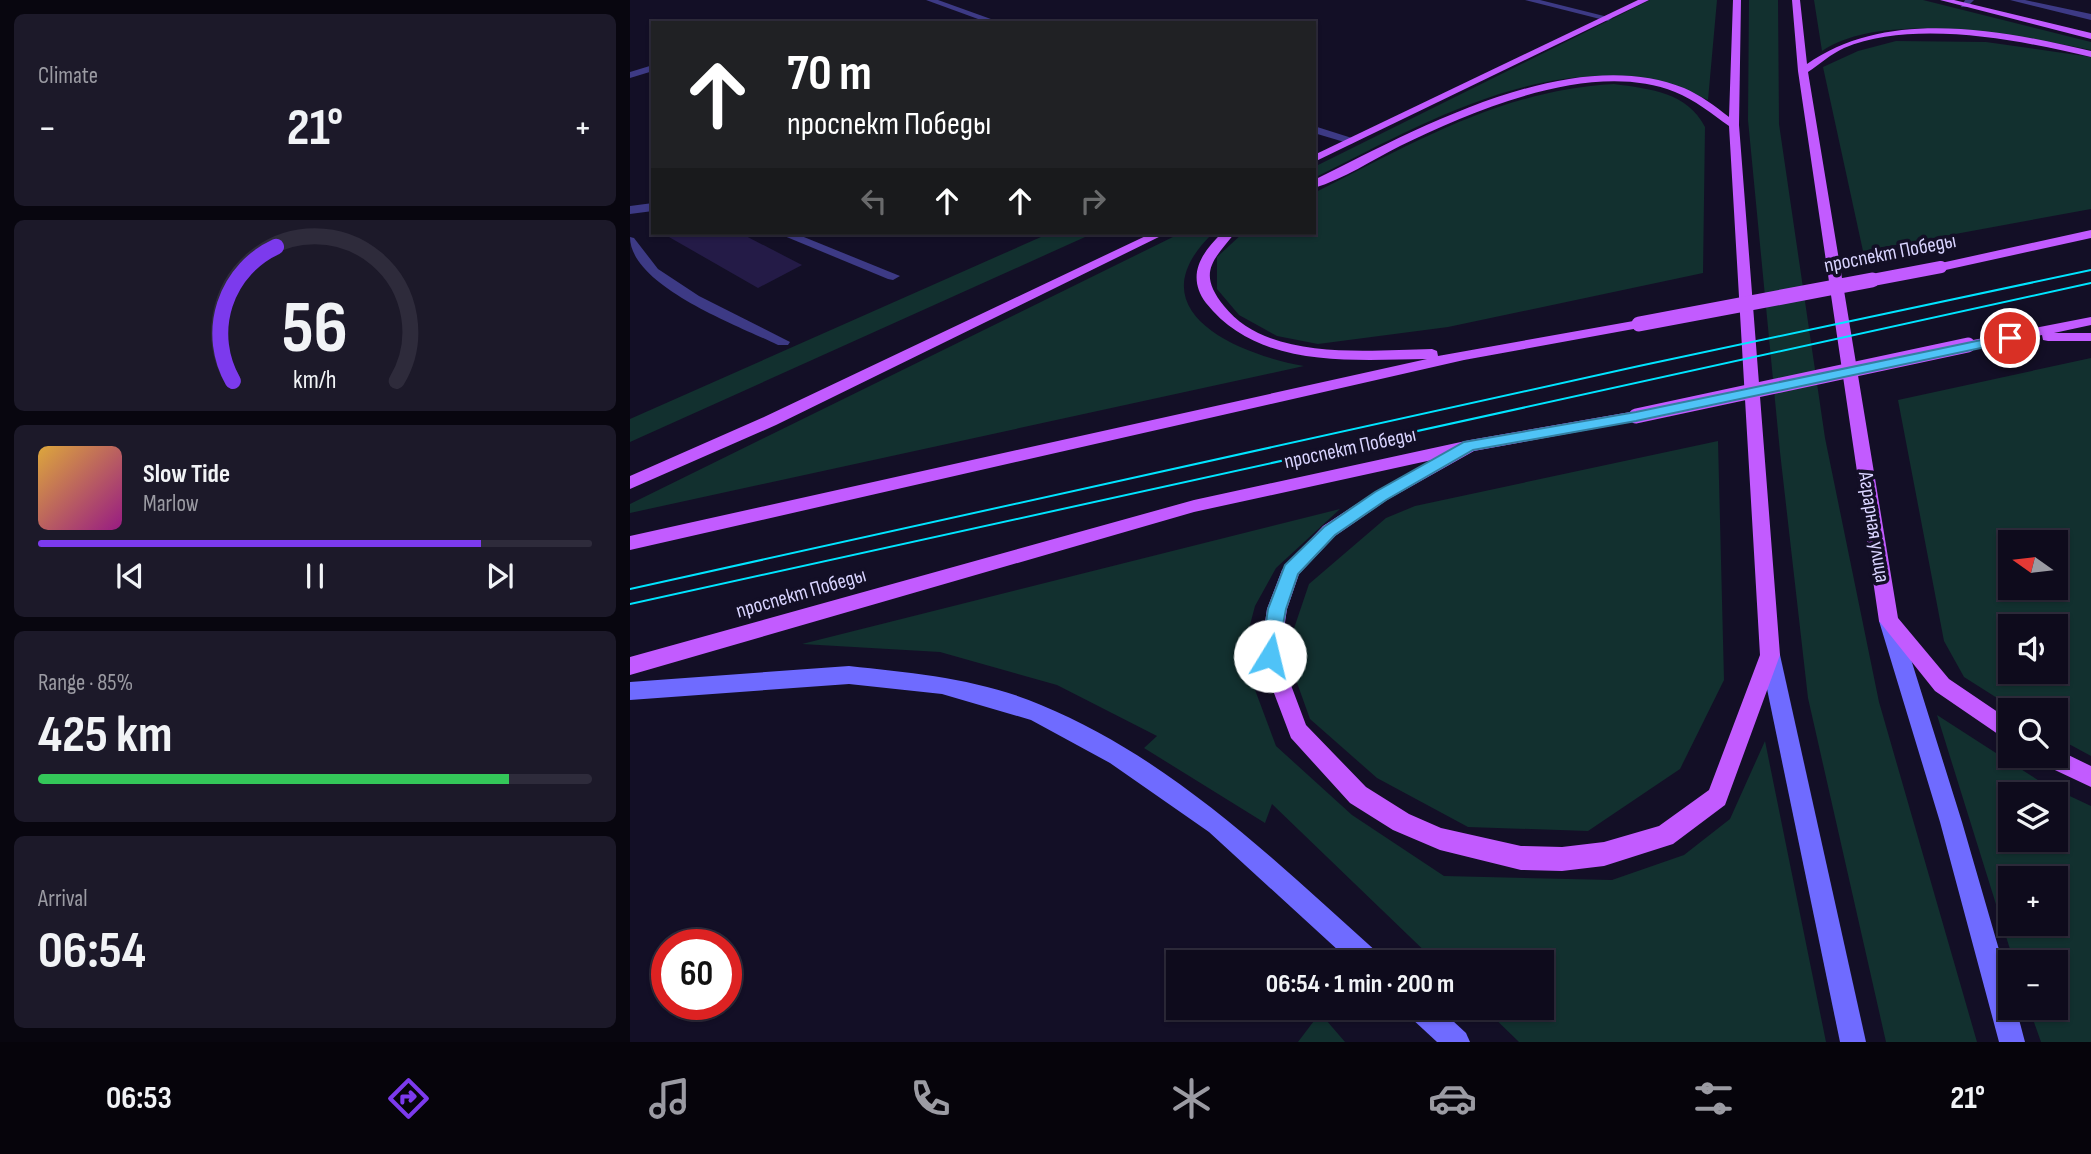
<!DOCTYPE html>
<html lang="en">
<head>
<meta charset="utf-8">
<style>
	body { margin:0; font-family:"Sofia Sans Condensed",sans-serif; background:#1c1929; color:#f1f3f6; height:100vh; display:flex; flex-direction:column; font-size:26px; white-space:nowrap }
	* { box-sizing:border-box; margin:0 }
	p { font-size:23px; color:#9b9ba3 }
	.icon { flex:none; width:38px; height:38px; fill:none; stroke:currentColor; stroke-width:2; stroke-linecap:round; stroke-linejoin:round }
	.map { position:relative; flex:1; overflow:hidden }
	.drawer { display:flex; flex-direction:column; gap:14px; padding:14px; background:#08060f; width:630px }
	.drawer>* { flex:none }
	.guide { position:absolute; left:21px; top:21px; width:665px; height:214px; border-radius:0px; box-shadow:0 2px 5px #0004,0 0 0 2px #2e2b3b; background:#202124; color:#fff; overflow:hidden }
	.needle { width:46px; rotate:284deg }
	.tools { position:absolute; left:1368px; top:530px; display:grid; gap:14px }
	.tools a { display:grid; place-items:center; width:70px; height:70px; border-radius:0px; background:#0e0b1c; box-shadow:0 2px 5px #0004,0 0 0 2px #2e2b3b; font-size:35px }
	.speed { position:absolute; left:21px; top:929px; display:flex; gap:14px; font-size:35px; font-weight:700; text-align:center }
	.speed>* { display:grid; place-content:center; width:91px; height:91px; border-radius:50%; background:#0e0b1c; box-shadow:0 2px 5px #0004,0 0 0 2px #2e2b3b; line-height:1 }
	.speed .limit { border:10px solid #d22; background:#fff; color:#111 }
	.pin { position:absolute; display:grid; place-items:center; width:60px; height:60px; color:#fff; margin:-30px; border:4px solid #fff; border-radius:50%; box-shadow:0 2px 7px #0007 }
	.me { position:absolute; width:77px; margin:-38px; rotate:9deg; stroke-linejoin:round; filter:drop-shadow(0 0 5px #0008) }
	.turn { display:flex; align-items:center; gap:24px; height:147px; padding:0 21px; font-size:32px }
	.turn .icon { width:91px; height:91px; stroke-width:2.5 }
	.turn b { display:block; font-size:49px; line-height:60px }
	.lanes { display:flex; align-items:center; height:66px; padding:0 21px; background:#0003; justify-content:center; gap:35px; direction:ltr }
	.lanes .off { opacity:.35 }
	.big { font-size:52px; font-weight:700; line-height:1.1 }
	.drawer .tile { flex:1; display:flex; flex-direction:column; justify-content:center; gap:10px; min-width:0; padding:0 24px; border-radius:10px; background:#1c1929 }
	.drawer .dial { align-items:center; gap:0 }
	.dial svg { height:182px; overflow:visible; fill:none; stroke:#2e2b3b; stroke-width:7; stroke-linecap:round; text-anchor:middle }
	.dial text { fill:#f1f3f6; stroke:none }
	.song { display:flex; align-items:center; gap:21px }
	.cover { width:84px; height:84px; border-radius:10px; background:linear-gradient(135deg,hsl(40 70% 55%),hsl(310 70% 35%)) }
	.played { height:7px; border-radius:4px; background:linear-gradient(90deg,#7c3aed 80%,#2e2b3b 80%) }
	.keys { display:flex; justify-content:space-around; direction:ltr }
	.heat { display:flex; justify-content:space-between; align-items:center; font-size:38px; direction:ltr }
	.charge { height:10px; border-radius:5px; background:linear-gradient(90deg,#34c759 85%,#2e2b3b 0) }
	.trip { position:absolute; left:536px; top:950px; width:388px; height:70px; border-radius:0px; background:#0e0b1c; box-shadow:0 2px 5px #0004,0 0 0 2px #2e2b3b; font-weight:700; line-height:70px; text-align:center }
	.tabs { display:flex; height:112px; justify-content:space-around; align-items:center; background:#06040b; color:#9b9ba3 }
	.tabs .icon { width:49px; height:49px }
	.tabs .on { color:#7c3aed }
	.tabs b { font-size:32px; color:#f1f3f6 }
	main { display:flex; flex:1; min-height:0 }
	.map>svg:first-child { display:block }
</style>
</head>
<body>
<main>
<section class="drawer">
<div class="tile"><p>Climate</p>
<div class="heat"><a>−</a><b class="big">21°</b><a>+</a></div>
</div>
<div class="tile dial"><svg viewBox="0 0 100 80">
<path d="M14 69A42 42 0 1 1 86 69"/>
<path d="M14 69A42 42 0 0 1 33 10" stroke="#7c3aed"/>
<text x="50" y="56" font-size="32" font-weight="700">56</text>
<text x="50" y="72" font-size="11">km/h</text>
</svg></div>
<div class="tile">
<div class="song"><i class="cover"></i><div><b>Slow Tide</b><p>Marlow</p></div></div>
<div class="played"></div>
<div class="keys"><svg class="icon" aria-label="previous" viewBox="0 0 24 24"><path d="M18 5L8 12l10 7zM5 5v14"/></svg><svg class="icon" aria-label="pause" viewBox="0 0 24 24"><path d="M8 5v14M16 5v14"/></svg><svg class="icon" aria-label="next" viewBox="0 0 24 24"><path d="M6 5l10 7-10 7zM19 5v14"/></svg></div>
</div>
<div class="tile"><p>Range · 85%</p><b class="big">425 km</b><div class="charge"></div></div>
<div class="tile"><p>Arrival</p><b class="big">06:54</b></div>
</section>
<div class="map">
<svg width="1461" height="1042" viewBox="0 0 1461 1042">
	<rect width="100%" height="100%" fill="#130f26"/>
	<g fill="#12302f" fill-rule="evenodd">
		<path d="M1020,0H1087L1078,100C943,35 804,118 684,178V167Z"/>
		<path d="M1119,0H1148L1149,124L1195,438L1249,702L1347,1042H1256L1178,698L1150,452L1118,120Z"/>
		<path d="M1184,0H1293L1461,42V50C1391,36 1253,9 1192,51Z"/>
		<path d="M1266,41L1356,42L1461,57V209L1233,251L1193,67L1228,51Z"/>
		<path d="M984,84C1020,89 1057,92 1075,127L1073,273L818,327L688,344L647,336L609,315L587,289V257L613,233H684V193C782,144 871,90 984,84Z"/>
		<path d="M420,233H464L0,442V419Z"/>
		<path d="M551,233H583C503,310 606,354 674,366L0,513V504Z"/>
		<path d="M1461,358V756L1426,737V710H1386L1334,677L1314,641L1268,400ZM1381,542H1426V588H1381ZM1426,626V672H1381V626Z"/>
		<path d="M1088,441L1094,680L1050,769L958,831L838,827L747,778L680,719L656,652L679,584L756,518L785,506Z"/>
		<path d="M710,509L646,568L625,606L612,655L646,746L722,815L814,876L982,880L1054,855L1100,819L1135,741L1196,1042H889L854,1008H912V962H806L642,804L635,823L514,748L527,736L427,685L310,652L172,644Z"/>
		<path d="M1307,715L1414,784L1461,806V1042H1411L1399,1008H1426V962H1384ZM1381,794H1426V840H1381ZM1381,878H1426V924H1381Z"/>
		<path d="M690,1013L715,1042H668Z"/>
	</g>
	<path fill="#241b47" d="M32,233H110L172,265L128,288Z"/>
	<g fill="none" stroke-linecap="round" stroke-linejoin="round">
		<g fill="#3d3a85" fill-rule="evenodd">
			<path d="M1335,0H1344L1337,7H1331Z"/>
			<path d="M1380,0H1395L1461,14V20Z"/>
			<path d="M23,65V71L0,78V72Z"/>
		</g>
		<g fill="#3d3a85" fill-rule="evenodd">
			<path d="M296,0H308L372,23H359Z"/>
			<path d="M895,0H910L982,18L978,21Z"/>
			<path d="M684,126L725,139L726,141L721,144L684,133Z"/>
			<path d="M23,203V211L0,214V206Z"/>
			<path d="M147,233H164L270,276L263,280L258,279Z"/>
			<path d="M0,237L4,238L28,269L69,296L160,342L158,345H148C109,326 0,286 0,237Z"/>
		</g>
		<g fill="#6f6bff" fill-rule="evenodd">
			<path d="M1259,613L1266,615L1269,621L1332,822L1381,991V1008H1386L1395,1042H1369L1310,822L1249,621L1252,615Z"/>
			<path d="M1140,647L1147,649L1150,655L1236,1042H1210L1130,655L1133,649Z"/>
			<path d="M219,666C284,673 351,679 411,705C542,759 644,860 748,953L751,962H721L579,832L480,763L401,720L312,694L219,684L0,700V682Z"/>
			<path d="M776,1008H809L836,1033L840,1042H807L780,1017Z"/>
		</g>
		<g fill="#c25bff" fill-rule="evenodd">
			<path d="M1008,0H1019L684,162V155Z"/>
			<path d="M1103,0H1111L1109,125L1150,655L1095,805L1043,844L974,866L932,871L891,870L810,850L763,830L720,803L661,738L630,656L637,609L652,570L693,526L745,492L802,460L564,512L0,675V657L564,500L840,440L1006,411L1012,412L1014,416L1012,420L844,451L757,500L705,536L669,574L657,609L650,656L676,725L736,787L779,814L811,828L891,846L932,847L974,842L1029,826L1079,790L1130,655L1099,126C1082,114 1065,100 1045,92C962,59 845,110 770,146C742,160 714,179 684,188V180C784,131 940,42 1054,88C1070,95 1085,106 1099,117Z"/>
			<path d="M1162,0H1170L1177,64C1257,7 1372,30 1461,51V57C1390,40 1284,19 1214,48C1201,54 1190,64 1178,72L1268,618L1319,679L1381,721V743L1305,691L1249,621L1168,71Z"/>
			<path d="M1310,0H1324L1461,33V39Z"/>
			<path d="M1461,230V238L1311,271L1304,267L1311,263Z"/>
			<path d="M522,233H537L146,425L0,489V476L134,417Z"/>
			<path d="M592,233H605C583,260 567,273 594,306C638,362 738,350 802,349L807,351L808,356L1009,320L1016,324L1009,328L834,360L0,550V536L797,359C721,360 628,369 576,303C556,276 571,253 592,233Z"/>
			<path d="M1461,317V325L1424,333H1461V341H1418L1413,340L1412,335L1338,349L1331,345L1338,341Z"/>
			<path d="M1426,749L1461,766V787L1410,763L1407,756H1426Z"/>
		</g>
		<g stroke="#00e5ff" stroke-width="2">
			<path d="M0,589L1009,366L1461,270"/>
			<path d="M0,604L1461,283"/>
		</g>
		<path stroke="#c25bff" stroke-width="12" d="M1232,282L1311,267"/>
		<g stroke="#c25bff" stroke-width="15">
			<path d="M1009,324L1242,280"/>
			<path d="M1006,416L1338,345"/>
		</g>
	</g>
	<path fill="#4fc3f7" stroke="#337fa1" stroke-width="2" d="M1380,334L1384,335V341L1006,421L843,450L756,500L705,535L668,574L656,609L646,661H633L631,656L638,609L655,565L694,527L745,492L834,442L1006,412Z"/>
	<g text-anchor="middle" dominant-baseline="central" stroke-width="7" stroke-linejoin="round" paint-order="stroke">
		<g font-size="21" fill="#d9d4ff" stroke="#130f26">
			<text transform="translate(1260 253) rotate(-11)">проспект Победы</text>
			<text transform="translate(720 448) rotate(-12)">проспект Победы</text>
			<text transform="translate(1244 527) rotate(81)">Аграрная улица</text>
			<text transform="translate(171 593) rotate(-16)">проспект Победы</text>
		</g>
	</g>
</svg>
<div class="tools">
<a><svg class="needle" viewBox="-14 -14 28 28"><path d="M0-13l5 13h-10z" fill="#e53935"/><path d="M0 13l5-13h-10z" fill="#9b9ba3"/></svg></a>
<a><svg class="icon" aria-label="sound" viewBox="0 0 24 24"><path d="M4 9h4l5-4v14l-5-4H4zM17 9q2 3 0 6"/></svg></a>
<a><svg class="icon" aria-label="search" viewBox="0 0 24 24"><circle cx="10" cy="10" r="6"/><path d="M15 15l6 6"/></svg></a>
<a><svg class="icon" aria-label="layers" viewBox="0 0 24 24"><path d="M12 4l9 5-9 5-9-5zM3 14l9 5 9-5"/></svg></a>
<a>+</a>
<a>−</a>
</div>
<div class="speed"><div class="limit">60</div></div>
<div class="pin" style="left:1380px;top:338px;background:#d93025"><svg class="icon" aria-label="arrive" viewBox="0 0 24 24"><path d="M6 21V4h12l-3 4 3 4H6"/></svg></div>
<svg class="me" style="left:640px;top:656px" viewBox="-20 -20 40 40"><circle r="19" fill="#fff"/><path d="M0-13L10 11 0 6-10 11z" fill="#4fc3f7"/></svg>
<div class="trip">06:54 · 1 min · 200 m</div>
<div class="guide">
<div class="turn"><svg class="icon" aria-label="ahead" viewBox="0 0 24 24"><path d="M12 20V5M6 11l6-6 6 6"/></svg><div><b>70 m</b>проспект Победы</div></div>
<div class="lanes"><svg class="icon off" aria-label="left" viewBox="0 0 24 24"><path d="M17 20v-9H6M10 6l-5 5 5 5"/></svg><svg class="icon" aria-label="ahead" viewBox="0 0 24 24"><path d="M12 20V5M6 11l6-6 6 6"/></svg><svg class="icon" aria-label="ahead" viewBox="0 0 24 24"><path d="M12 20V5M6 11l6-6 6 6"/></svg><svg class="icon off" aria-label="right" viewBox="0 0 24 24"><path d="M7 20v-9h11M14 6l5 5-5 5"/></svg></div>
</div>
</div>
</main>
<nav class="tabs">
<b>06:53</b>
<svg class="icon on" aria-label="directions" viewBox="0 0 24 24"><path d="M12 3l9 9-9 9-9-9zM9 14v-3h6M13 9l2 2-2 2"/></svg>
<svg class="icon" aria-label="music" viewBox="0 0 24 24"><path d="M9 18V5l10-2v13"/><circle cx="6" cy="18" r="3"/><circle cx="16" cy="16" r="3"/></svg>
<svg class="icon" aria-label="phone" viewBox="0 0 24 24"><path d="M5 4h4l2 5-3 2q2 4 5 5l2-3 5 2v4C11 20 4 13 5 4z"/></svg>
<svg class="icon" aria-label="climate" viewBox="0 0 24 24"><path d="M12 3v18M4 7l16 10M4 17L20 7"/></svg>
<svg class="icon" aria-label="car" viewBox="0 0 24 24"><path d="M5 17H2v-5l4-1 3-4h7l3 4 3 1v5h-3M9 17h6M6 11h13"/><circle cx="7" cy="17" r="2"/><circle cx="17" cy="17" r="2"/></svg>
<svg class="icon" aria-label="filters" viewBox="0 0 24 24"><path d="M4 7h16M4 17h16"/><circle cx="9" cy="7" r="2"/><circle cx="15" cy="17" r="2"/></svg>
<b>21°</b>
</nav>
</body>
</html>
